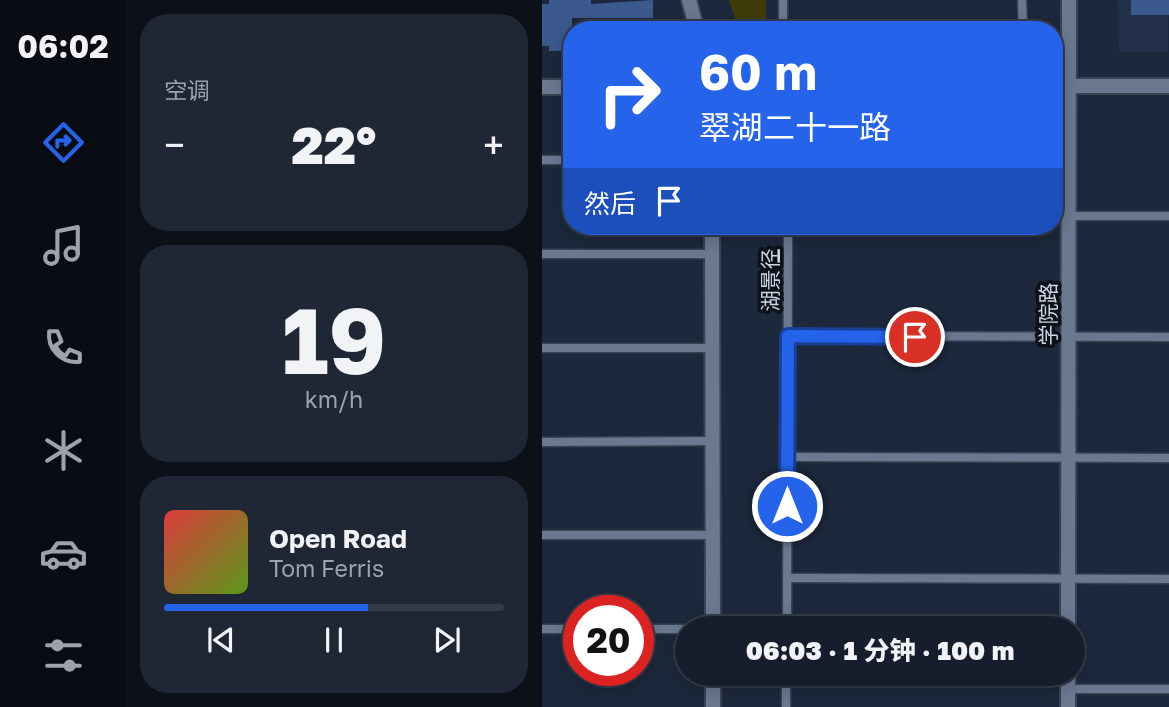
<!DOCTYPE html>
<html lang="zh">
<head>
<meta charset="utf-8">
<style>
	body { margin:0; font-family:"Golos Text","Noto Sans SC",sans-serif; background:#1f2735; color:#f1f3f6; height:100vh; display:flex; flex-direction:column; font-size:26px; white-space:nowrap }
	* { box-sizing:border-box; margin:0 }
	p { font-size:23px; color:#9ea2aa }
	.icon { flex:none; width:38px; height:38px; fill:none; stroke:currentColor; stroke-width:2; stroke-linecap:round; stroke-linejoin:round }
	.map { position:relative; flex:1; overflow:hidden }
	.drawer { display:flex; flex-direction:column; gap:14px; padding:14px; background:#0c1019; width:416px }
	.drawer>* { flex:none }
	.guide { position:absolute; left:21px; top:21px; width:500px; height:214px; border-radius:28px; box-shadow:0 4px 18px #0003,0 0 0 2px #353c49; background:#2563eb; color:#fff; overflow:hidden }
	.speed { position:absolute; left:21px; top:595px; display:flex; gap:14px; font-size:35px; font-weight:700; text-align:center }
	.speed>* { display:grid; place-content:center; width:91px; height:91px; border-radius:50%; background:#161e2d; box-shadow:0 4px 18px #0003,0 0 0 2px #353c49; line-height:1 }
	.speed .limit { border:10px solid #d22; background:#fff; color:#111 }
	.pin { position:absolute; display:grid; place-items:center; width:60px; height:60px; color:#fff; margin:-30px; border:4px solid #fff; border-radius:50%; box-shadow:0 2px 7px #0007 }
	.me { position:absolute; width:77px; margin:-38px; rotate:0deg; stroke-linejoin:round; filter:drop-shadow(0 0 5px #0008) }
	.turn { display:flex; align-items:center; gap:24px; height:147px; padding:0 21px; font-size:32px }
	.turn .icon { width:91px; height:91px; stroke-width:2.5 }
	.turn b { display:block; font-size:49px; line-height:60px }
	.then { display:flex; align-items:center; height:66px; padding:0 21px; background:#0003; gap:14px; font-size:26px }
	.big { font-size:52px; font-weight:800; line-height:1.1 }
	.drawer .card { flex:1; display:flex; flex-direction:column; justify-content:center; gap:10px; min-width:0; padding:0 24px; border-radius:28px; background:#1f2735 }
	.drawer .dial { align-items:center; gap:0 }
	.dial b { font-size:91px; line-height:1 }
	.song { display:flex; align-items:center; gap:21px }
	.cover { width:84px; height:84px; border-radius:10px; background:linear-gradient(135deg,hsl(0 70% 55%),hsl(90 70% 35%)) }
	.played { height:7px; border-radius:4px; background:linear-gradient(90deg,#2563eb 60%,#353c49 60%) }
	.keys { display:flex; justify-content:space-around; direction:ltr }
	.heat { display:flex; justify-content:space-between; align-items:center; font-size:38px; direction:ltr }
	.trip { position:absolute; left:133px; top:616px; width:410px; height:70px; border-radius:35px; background:#161e2d; box-shadow:0 4px 18px #0003,0 0 0 2px #353c49; font-weight:800; line-height:70px; text-align:center }
	main { display:flex; flex:1; min-height:0 }
	.tab-bar { display:flex; flex-direction:column; width:126px; justify-content:space-around; align-items:center; background:#090c12; color:#9ea2aa }
	.tab-bar .icon { width:49px; height:49px }
	.tab-bar .selected { color:#2563eb }
	.tab-bar b { font-size:32px; color:#f1f3f6 }
	.map>svg:first-child { display:block }
</style>
</head>
<body>
<main>
<nav class="tab-bar">
<b>06:02</b>
<svg class="icon selected" aria-label="directions" viewBox="0 0 24 24"><path d="M12 3l9 9-9 9-9-9zM9 14v-3h6M13 9l2 2-2 2"/></svg>
<svg class="icon" aria-label="music" viewBox="0 0 24 24"><path d="M9 18V5l10-2v13"/><circle cx="6" cy="18" r="3"/><circle cx="16" cy="16" r="3"/></svg>
<svg class="icon" aria-label="phone" viewBox="0 0 24 24"><path d="M5 4h4l2 5-3 2q2 4 5 5l2-3 5 2v4C11 20 4 13 5 4z"/></svg>
<svg class="icon" aria-label="climate" viewBox="0 0 24 24"><path d="M12 3v18M4 7l16 10M4 17L20 7"/></svg>
<svg class="icon" aria-label="car" viewBox="0 0 24 24"><path d="M5 17H2v-5l4-1 3-4h7l3 4 3 1v5h-3M9 17h6M6 11h13"/><circle cx="7" cy="17" r="2"/><circle cx="17" cy="17" r="2"/></svg>
<svg class="icon" aria-label="filters" viewBox="0 0 24 24"><path d="M4 7h16M4 17h16"/><circle cx="9" cy="7" r="2"/><circle cx="15" cy="17" r="2"/></svg>
</nav>
<section class="drawer">
<div class="card"><p>空调</p>
<div class="heat"><a>−</a><b class="big">22°</b><a>+</a></div>
</div>
<div class="card dial"><b>19</b><p>km/h</p></div>
<div class="card">
<div class="song"><i class="cover"></i><div><b>Open Road</b><p>Tom Ferris</p></div></div>
<div class="played"></div>
<div class="keys"><svg class="icon" aria-label="previous" viewBox="0 0 24 24"><path d="M18 5L8 12l10 7zM5 5v14"/></svg><svg class="icon" aria-label="pause" viewBox="0 0 24 24"><path d="M8 5v14M16 5v14"/></svg><svg class="icon" aria-label="next" viewBox="0 0 24 24"><path d="M6 5l10 7-10 7zM19 5v14"/></svg></div>
</div>
</section>
<div class="map">
<svg width="627" height="707" viewBox="0 0 627 707">
	<rect width="100%" height="100%" fill="#1d283c"/>
	<path fill="#22304a" d="M576,0H626V52H577Z"/>
	<path fill="#3f3d07" d="M187,0H224V30H197Z"/>
	<g fill="#3c598d">
		<path d="M7,0H49V4L111,0V18H30V51H7V46H0V4H7Z"/>
		<rect x="589" y="0" width="38" height="15"/>
	</g>
	<g fill="none" stroke-linecap="round" stroke-linejoin="round">
		<g stroke="#3a4354" stroke-width="11">
			<g id="service">
				<path d="M241,0V30"/>
				<path d="M480,0L481,30"/>
				<path d="M0,160H30"/>
				<path d="M513,216H627"/>
				<path d="M0,254H170"/>
				<path d="M246,336L627,337"/>
				<path d="M0,348H170"/>
				<path d="M0,442L170,441"/>
				<path d="M245,457L627,458"/>
				<path d="M0,535H171"/>
				<path d="M245,578L627,579"/>
				<path d="M245,628L246,226"/>
				<path d="M0,629H37"/>
				<path d="M96,629H145"/>
				<path d="M526,689H627"/>
				<path d="M244,707V674"/>
			</g>
		</g>
		<g stroke="#3a4354" stroke-width="18">
			<g id="minor">
				<path d="M147,0L155,30"/>
				<path d="M513,86H627"/>
				<path d="M0,87H30"/>
				<path d="M170,226L171,628"/>
				<path d="M526,628L527,0"/>
				<path d="M171,674V707"/>
				<path d="M526,707V674"/>
			</g>
		</g>
		<use href="#service" stroke="#6b7890" stroke-width="8"/>
		<use href="#minor" stroke="#6b7890" stroke-width="14"/>
	</g>
	<g fill="none" stroke-linecap="round" stroke-linejoin="round">
		<g stroke="#184099" stroke-width="18">
			<path id="route" d="M245,506L246,336L373,337"/>
		</g>
		<use href="#route" stroke="#2563eb" stroke-width="12"/>
	</g>
	<g text-anchor="middle" dominant-baseline="central" stroke-width="7" stroke-linejoin="round" paint-order="stroke">
		<g font-size="21" fill="#cdd5e2" stroke="#0c111a">
			<text transform="translate(228 280) rotate(-90)">湖景径</text>
			<text transform="translate(506 314) rotate(-90)">学院路</text>
		</g>
	</g>
</svg>
<div class="speed"><div class="limit">20</div></div>
<div class="pin" style="left:373px;top:337px;background:#d93025"><svg class="icon" aria-label="arrive" viewBox="0 0 24 24"><path d="M6 21V4h12l-3 4 3 4H6"/></svg></div>
<svg class="me" style="left:245px;top:506px" viewBox="-20 -20 40 40"><circle r="17" fill="#2563eb" stroke="#fff" stroke-width="3"/><path d="M0-11L8 9 0 5-8 9z" fill="#fff"/></svg>
<div class="trip">06:03 · 1 分钟 · 100 m</div>
<div class="guide">
<div class="turn"><svg class="icon" aria-label="right" viewBox="0 0 24 24"><path d="M7 20v-9h11M14 6l5 5-5 5"/></svg><div><b>60 m</b>翠湖二十一路</div></div>
<div class="then">然后<svg class="icon" aria-label="arrive" viewBox="0 0 24 24"><path d="M6 21V4h12l-3 4 3 4H6"/></svg></div>
</div>
</div>
</main>
</body>
</html>
